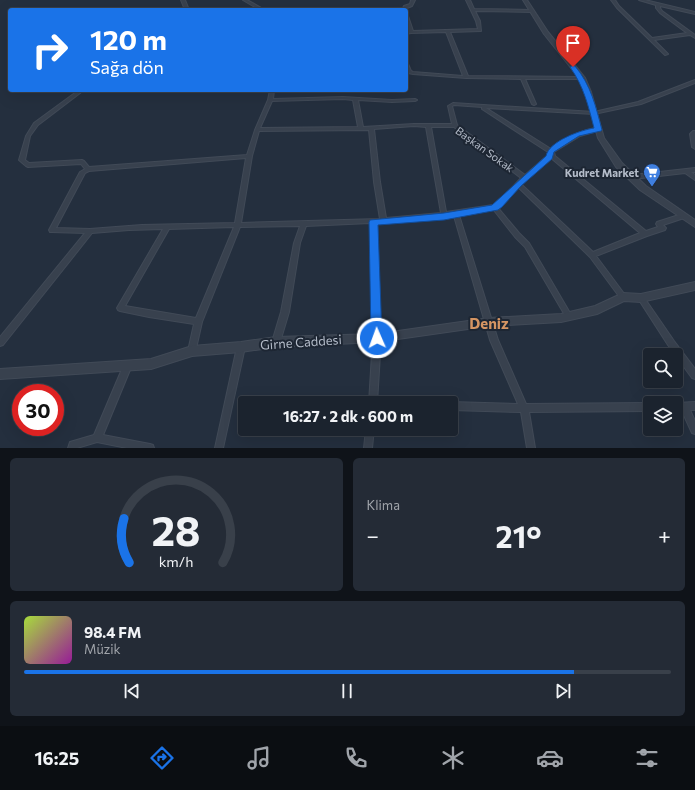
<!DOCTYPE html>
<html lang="tr">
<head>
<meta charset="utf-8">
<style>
	body { margin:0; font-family:Commissioner,sans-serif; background:#242b36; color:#f1f3f6; height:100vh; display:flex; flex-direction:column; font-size:15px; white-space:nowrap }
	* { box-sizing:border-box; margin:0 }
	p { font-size:13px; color:#a0a4aa }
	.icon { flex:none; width:22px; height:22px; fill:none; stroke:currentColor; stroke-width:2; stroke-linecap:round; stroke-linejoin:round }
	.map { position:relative; height:448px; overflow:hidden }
	.drawer { display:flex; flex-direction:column; gap:10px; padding:10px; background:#0f1319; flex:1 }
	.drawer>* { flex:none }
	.hud { position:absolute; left:8px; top:8px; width:400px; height:84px; border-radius:4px; box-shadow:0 4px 16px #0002,0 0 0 1px #39404a; background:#1a73e8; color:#fff; overflow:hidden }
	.buttons { position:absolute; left:643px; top:348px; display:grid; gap:8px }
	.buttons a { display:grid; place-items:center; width:40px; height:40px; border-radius:4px; background:#1b232e; box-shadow:0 4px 16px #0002,0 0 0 1px #39404a; font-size:20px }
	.speed { position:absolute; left:12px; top:384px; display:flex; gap:8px; font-size:20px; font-weight:700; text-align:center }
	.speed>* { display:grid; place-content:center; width:52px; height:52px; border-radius:50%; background:#1b232e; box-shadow:0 4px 16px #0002,0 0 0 1px #39404a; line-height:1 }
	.speed .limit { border:6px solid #d22; background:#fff; color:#111 }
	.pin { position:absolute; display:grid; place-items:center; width:34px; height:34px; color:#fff; margin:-41px -17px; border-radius:50% 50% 50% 0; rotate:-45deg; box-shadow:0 0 4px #0007 }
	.pin .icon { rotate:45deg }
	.me { position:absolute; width:44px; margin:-22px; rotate:358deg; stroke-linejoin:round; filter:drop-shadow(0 0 3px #0008) }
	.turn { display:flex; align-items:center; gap:14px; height:84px; padding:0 16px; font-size:18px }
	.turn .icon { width:52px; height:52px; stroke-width:2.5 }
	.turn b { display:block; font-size:28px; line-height:34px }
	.big { font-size:30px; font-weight:700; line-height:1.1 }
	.drawer .widget { flex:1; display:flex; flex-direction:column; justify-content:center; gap:6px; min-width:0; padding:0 14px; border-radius:6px; background:#242b36 }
	.drawer .dial { align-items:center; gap:0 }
	.dial svg { height:104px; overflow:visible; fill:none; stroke:#39404a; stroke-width:7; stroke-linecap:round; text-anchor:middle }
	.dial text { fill:#f1f3f6; stroke:none }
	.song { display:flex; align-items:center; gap:12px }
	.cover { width:48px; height:48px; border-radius:6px; background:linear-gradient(135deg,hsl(80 70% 55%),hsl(300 70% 35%)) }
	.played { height:4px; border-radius:2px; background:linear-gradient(90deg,#1a73e8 85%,#39404a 85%) }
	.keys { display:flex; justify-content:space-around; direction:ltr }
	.heat { display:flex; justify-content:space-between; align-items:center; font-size:22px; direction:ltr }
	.drawer .tiles { flex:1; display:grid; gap:10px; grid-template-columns:1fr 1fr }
	.widget:last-child { grid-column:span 2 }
	.trip { position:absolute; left:238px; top:396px; width:220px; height:40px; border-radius:4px; background:#1b232e; box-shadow:0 4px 16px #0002,0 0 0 1px #39404a; font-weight:700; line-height:40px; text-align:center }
	.tabs { display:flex; height:64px; justify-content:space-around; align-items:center; background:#0b0e12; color:#a0a4aa }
	.tabs .icon { width:28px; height:28px }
	.tabs .selected { color:#1a73e8 }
	.tabs b { font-size:18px; color:#f1f3f6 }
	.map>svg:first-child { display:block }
</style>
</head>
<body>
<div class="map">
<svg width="695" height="448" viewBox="0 0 695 448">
	<rect width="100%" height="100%" fill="#242f3e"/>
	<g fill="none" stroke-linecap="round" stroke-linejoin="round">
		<g stroke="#414a57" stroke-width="2">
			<g id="minor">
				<path d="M181,0H185L189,10H185Z"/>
				<path d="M243,0H247L265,10H260Z"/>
				<path d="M411,0H415L412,6L407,8L406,10H402L404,6L410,4Z"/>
				<path d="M466,0H470L474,9L532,10L534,11L532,12L475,11L480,21L481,31L450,32L468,76L582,77L584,78L582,79H525L536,104L534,105L532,104L521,79L466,78L413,74L408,73L406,70V63L408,64L411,71L413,72L463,76L446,32L411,33L406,34V32L409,31L406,22V15L408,16L413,31L478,29L476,21Z"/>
				<path d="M611,0H615L619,6L652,38L687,33L660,13L656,8V5L639,0H645L695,12V14L660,6V8L662,11L695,35V38L690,35L654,40L668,54L665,55L617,8Z"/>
				<path d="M695,80V83L641,104L594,114L486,108L551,149C567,141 582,127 601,128V130L580,136L554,152L555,156L646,231L658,227L656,224L657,222L682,214H684L685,216L684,218L663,225L666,228L665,230L647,236L596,256L625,295L626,297L625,299L623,300L621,299L590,257L518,187L501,206L498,208L519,233L529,243L570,313L572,315L570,317L568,318L566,317L525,247L515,237L493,209L459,215L498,340L526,404L650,403V411L529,412L535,448H527L521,412L451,410V403H448L451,402L518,404L490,340L454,216L447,217L444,218L442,217L376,223L381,338L377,403H369L373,338L370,223L306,226L300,243L289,312L280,342L279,344L276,345L273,344L272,342L281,312L294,243L300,226L240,227L202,322L195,353L192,354L189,353L188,351L194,324L149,317L120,311L118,310L117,308L163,229L129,230L92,233L3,345L0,346V337L85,233L52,232H50L49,230L80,172L85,169L81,164L28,167L26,166L19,160L26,136L34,123L79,90H84L38,125L30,136L25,160L29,163L82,160L84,161L89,167L247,155L255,130L268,100L270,90H274L273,99L343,97L392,100L415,99L417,100L415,101L392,102L358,100L363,127L414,124H452L448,106L453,103L594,112L638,102ZM343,99L353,100L358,127L260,128L272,101ZM454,105L482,107V109L548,152L547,156L525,175L457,125L452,106ZM414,126L426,127L441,213L386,218L380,182L374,129ZM431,127H454L521,178L497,204L493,205L446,212ZM369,130L374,182L380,219L308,221L241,223L252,156L259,131ZM246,158L235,223L142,225L90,229L56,228L85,173L89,171ZM551,158L640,233L593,252L521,184ZM234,227L196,318L125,306L169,229Z"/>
				<path d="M693,131H695V149L692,147L690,134Z"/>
				<path d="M695,168V172H691L695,175V180L685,173L633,179L630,177L633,175Z"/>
				<path d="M641,295L643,296L674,341L695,369V379L692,378L668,345L639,300L638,298L639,296Z"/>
				<path d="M241,344L244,345L245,347L223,448H215L237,347L238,345Z"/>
				<path d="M128,361L131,362L132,365L103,435L150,444L153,445L154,448H127L97,442L77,448H68L70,442L94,435L125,362Z"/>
				<path d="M695,402V410H690L695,421V434L692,433L682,411H676V403Z"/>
				<path d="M366,429H374L372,448H364Z"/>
			</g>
		</g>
		<g stroke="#414a57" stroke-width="2">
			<g id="tertiary">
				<path d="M523,0H527L548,32L585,78L591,92L604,138L622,163L646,186L695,220V227L640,190L616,167L598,138L585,92L579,78L544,34Z"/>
				<path d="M695,282V290L641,302L624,301L597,314L561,322L489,326L377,342L276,347L241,352L192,356L151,369L0,379V369L151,359L192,346L241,342L276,337L377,334L489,318L561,314L595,306L623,293L641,294Z"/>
			</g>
		</g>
		<use href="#minor" fill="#38414e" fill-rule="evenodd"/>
		<use href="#tertiary" fill="#38414e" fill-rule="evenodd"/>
	</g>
	<path fill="#1a73e8" stroke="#114b97" d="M573,65L575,66C591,85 596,107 602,130L601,131L579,136L554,152L552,159L521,186L502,207L498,210L444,220L378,225L382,338L381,341L377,343L373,341L371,338L369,222L370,220L444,213L492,205L546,156C549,141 581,130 594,128C588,105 584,87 570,67Z"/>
	<defs>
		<g id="supermarket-pin" transform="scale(0.9)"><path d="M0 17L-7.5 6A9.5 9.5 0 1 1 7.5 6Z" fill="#3f7fe0" stroke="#1d2633"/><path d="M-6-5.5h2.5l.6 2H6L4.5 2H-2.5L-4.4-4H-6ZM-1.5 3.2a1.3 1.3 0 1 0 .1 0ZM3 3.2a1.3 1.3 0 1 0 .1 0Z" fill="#fff"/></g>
	</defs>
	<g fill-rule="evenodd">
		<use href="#supermarket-pin" x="652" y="172"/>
	</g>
	<g text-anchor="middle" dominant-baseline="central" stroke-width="4" stroke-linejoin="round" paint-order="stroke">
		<g font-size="11" fill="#b4bcc9" stroke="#1d2633">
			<text transform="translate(485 149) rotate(36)">Başkan Sokak</text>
		</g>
		<g font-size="11" font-weight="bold" fill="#b4bcc9" stroke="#1d2633" text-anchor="end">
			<text x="639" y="172">Kudret Market</text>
		</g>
		<g font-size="13" fill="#b4bcc9" stroke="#1d2633">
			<text transform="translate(301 342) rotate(-4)">Girne Caddesi</text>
		</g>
		<g font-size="15" font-weight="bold" fill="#d59563" stroke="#1d2633">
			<text x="489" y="323">Deniz</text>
		</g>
	</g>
</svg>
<div class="buttons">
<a><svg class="icon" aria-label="search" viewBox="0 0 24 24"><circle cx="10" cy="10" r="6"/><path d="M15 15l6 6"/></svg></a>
<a><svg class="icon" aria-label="layers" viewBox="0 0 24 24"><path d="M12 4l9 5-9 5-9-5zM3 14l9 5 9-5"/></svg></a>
</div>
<div class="speed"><div class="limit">30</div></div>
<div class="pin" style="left:573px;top:67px;background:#d93025"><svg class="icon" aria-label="arrive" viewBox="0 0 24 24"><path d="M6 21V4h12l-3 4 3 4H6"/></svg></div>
<svg class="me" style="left:377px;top:338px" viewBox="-20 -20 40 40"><circle r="17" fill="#1a73e8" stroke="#fff" stroke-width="3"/><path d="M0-11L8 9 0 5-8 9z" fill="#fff"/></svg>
<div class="trip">16:27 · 2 dk · 600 m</div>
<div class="hud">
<div class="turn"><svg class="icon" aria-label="right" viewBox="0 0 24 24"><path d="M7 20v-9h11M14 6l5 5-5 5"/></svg><div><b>120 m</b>Sağa dön</div></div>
</div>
</div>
<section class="drawer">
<div class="tiles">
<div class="widget dial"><svg viewBox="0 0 100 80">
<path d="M14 69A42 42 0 1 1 86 69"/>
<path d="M14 69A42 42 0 0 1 10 35" stroke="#1a73e8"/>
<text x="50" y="56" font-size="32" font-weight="700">28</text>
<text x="50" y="72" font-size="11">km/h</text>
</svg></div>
<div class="widget"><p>Klima</p>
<div class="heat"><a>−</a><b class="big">21°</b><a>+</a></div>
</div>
<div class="widget">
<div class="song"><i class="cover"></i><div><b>98.4 FM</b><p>Müzik</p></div></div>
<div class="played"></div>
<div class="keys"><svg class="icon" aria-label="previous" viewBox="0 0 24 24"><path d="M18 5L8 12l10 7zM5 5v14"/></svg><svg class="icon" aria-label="pause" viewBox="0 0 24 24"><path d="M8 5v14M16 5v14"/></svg><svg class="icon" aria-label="next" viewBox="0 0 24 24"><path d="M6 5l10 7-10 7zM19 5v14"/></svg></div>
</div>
</div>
</section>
<nav class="tabs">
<b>16:25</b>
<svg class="icon selected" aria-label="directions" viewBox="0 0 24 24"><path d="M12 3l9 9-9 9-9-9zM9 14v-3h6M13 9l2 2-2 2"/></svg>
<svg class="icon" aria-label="music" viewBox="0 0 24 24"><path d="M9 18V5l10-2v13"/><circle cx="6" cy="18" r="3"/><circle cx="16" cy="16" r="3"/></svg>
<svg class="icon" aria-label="phone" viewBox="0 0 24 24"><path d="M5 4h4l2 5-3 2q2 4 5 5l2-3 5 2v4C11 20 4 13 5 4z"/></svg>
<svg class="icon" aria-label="climate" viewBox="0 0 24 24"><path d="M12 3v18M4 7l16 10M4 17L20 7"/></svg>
<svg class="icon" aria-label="car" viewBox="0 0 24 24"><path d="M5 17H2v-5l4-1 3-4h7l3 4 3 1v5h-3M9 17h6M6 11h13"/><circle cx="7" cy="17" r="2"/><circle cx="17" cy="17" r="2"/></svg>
<svg class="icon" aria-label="filters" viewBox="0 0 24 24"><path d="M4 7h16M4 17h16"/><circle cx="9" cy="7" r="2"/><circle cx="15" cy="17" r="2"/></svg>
</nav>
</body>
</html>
